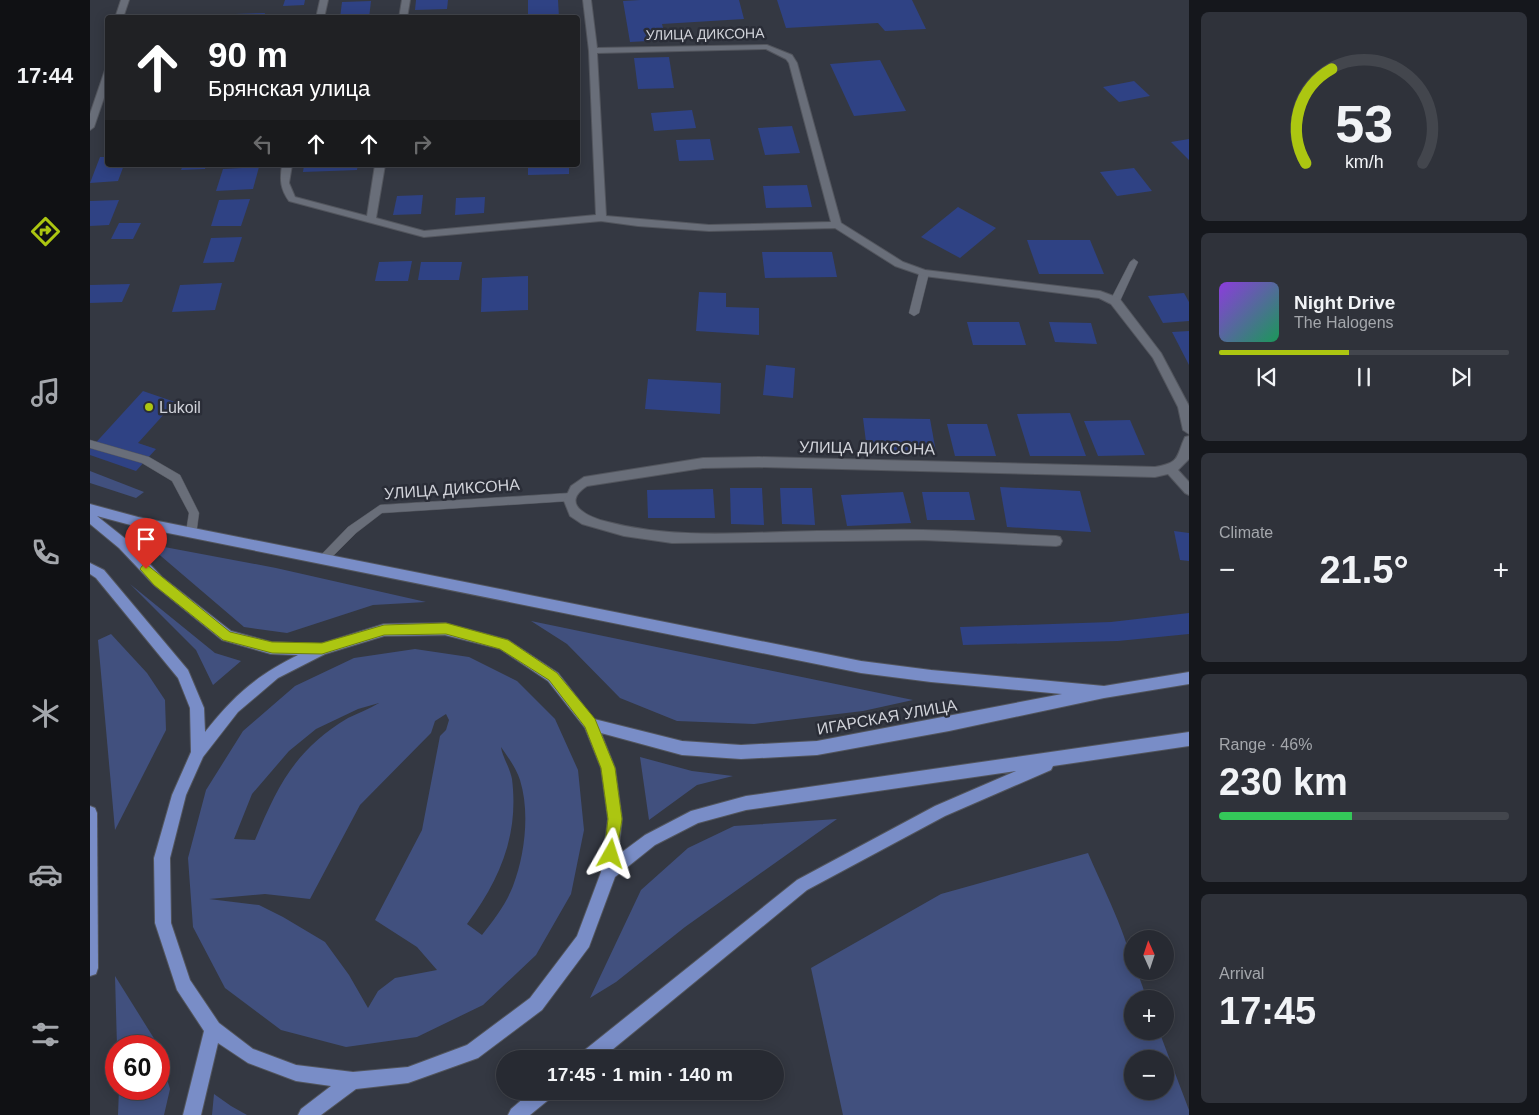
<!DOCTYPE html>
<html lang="en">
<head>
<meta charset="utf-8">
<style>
	body { margin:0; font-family:Arial,sans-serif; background:#2f323a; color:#f1f3f6; height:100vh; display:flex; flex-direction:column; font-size:19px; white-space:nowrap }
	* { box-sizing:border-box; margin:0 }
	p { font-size:16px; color:#a4a7ac }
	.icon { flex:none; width:28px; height:28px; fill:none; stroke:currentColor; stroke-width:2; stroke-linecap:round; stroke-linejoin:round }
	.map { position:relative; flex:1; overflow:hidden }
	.details { display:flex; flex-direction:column; gap:12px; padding:12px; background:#15171c; width:350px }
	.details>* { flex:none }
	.top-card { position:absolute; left:15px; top:15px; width:475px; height:152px; border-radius:5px; box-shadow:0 2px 12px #0003,0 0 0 1px #43464d; background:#202124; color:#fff; overflow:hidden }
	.needle { width:32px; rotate:357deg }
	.buttons { position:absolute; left:1034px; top:930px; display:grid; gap:10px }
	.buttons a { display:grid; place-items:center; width:50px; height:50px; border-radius:50%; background:#272a32; box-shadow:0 2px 12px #0003,0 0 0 1px #43464d; font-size:25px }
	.speed { position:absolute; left:15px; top:1035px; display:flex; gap:10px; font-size:25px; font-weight:700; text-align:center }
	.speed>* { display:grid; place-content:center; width:65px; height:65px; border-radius:50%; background:#272a32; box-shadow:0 2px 12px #0003,0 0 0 1px #43464d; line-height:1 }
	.speed .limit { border:8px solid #d22; background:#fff; color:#111 }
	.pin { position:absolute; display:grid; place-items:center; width:42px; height:42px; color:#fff; margin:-51px -21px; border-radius:50% 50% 50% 0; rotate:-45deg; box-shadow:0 0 5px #0007 }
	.pin .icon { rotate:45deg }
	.me { position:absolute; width:55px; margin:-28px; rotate:6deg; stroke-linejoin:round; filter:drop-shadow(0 0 4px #0008) }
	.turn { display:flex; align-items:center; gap:18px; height:105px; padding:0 20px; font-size:22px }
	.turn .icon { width:65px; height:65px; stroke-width:2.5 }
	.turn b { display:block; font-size:35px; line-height:42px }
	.lanes { display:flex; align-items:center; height:48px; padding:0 20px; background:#0003; justify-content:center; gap:25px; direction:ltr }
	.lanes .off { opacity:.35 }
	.big { font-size:38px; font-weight:700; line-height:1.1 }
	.details .widget { flex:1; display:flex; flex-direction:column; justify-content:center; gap:8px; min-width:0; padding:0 18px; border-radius:8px; background:#2f323a }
	.details .dial { align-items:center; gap:0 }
	.dial svg { height:130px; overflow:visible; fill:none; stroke:#43464d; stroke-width:7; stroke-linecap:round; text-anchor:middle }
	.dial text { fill:#f1f3f6; stroke:none }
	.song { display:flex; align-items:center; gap:15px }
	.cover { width:60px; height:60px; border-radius:8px; background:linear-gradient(135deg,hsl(270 70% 55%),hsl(150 70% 35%)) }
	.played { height:5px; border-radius:2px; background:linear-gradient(90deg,#acc611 45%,#43464d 45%) }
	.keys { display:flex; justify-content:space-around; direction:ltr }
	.heat { display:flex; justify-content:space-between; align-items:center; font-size:28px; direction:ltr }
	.charge { height:8px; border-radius:4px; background:linear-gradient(90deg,#34c759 46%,#43464d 0) }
	.trip { position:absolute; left:406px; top:1050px; width:288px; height:50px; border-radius:25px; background:#272a32; box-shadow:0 2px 12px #0003,0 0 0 1px #43464d; font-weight:700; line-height:50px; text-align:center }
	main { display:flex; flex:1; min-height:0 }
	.menu { display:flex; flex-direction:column; width:90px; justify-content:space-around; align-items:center; background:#101114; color:#a4a7ac }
	.menu .icon { width:35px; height:35px }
	.menu .selected { color:#acc611 }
	.menu b { font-size:22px; color:#f1f3f6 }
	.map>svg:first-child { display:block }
</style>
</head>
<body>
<main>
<nav class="menu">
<b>17:44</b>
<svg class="icon selected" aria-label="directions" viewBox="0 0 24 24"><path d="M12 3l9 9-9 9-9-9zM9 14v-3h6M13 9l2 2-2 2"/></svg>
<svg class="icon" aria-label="music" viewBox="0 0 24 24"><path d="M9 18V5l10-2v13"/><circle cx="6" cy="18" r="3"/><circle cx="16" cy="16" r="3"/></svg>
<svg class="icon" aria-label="phone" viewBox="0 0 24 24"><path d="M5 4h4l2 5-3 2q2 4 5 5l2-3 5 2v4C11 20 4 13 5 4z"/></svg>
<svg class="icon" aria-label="climate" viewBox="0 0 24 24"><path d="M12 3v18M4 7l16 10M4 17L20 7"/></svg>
<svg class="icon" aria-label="car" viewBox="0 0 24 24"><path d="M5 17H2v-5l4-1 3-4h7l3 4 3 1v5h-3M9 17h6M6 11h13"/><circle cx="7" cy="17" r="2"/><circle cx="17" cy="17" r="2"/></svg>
<svg class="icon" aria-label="filters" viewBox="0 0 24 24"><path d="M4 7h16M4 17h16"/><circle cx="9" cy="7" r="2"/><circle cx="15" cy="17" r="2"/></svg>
</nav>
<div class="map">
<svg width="1099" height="1115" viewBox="0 0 1099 1115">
	<rect width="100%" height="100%" fill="#343842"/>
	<g fill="#41507e" fill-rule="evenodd">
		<path d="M0,471L54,492L46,498L0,483Z"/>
		<path d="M69,546L186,568L336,602L283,605L197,633L154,627L65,551Z"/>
		<path d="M40,584L125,653L151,661L123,685L106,650Z"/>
		<path d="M441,621L823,700L773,711L664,724L587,721L530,698L477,644Z"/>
		<path d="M21,634L57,673L75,700L76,730L25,830L8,640Z"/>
		<path d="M325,649L379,657L427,681L465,719L488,770L494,830L481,894L446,955L393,1005L327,1037L256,1047L191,1030L135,988L103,927L98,858L116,790L153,731L205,686L264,658ZM289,703C279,709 268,713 258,718C205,750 188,785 165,840L144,839L162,794L199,751L226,729L268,709ZM356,714L359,720L356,730L350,736L332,830L285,920L327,947L347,970L305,978L288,991L278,1008L259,975L235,942L193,917L169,905L119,899L175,894L220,899L270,805L341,733L345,721ZM411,747C418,757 426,768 430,780C440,812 435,855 423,886C416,904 404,920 392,935L377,924C410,879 429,835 422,779C420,768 412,756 411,747Z"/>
		<path d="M550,757L602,771L643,776L607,785L559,820Z"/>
		<path d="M747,819L595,927L526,982L500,998L551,890L598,848L644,826Z"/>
		<path d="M998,853C1010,882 1042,943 1042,971H1047L1057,999H1042V1031H1069L1099,1110V1115H753L721,968L851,894ZM1042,1059H1075V1091H1042Z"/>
		<path d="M25,976L65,1040L67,1046H27Z"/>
		<path d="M69,1053L80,1089L74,1115H28L29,1089H69Z"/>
		<path d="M124,1094L141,1106L157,1115H122Z"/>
	</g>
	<g fill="#2f4284">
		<path d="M195,0H215L214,5L193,6Z"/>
		<path d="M326,0H358L357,9L325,10Z"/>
		<path d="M438,0H468L469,18H438Z"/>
		<path d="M550,0H649L654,19L572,24L576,40L540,42L533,1Z"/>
		<path d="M687,0H822L836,29L795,31L788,23L696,28Z"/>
		<path d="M281,1L279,18H250L252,2Z"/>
		<path d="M175,13L173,18H144L145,14Z"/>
		<path d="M579,57L584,88L548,89L544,58Z"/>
		<path d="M790,60L816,111L764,116L740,64Z"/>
		<path d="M1044,81L1060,96L1029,102L1013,87Z"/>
		<path d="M602,110L606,128L564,131L561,113Z"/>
		<path d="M702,126L710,153L675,155L668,128Z"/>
		<path d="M620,139L624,160L589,161L586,140Z"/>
		<path d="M1099,139V160L1081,142Z"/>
		<path d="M10,157H18V165H34L28,181L0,183Z"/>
		<path d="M93,165H116L115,169L91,170Z"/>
		<path d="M214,165H268L267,170L213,172Z"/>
		<path d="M438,165H479V174L438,175Z"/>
		<path d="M169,167L163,189L126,191L133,169Z"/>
		<path d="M1044,168L1062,191L1027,196L1010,172Z"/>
		<path d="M717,185L722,207L676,208L673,186Z"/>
		<path d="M333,195L331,214L303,215L307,196Z"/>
		<path d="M395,197L394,213L365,215L366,198Z"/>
		<path d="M160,199L151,226H121L129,200Z"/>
		<path d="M29,200L19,225L0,226V201Z"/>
		<path d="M868,207L906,228L870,258L831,237Z"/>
		<path d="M29,223H51L43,239H21Z"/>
		<path d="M152,237L144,262L113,263L121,238Z"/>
		<path d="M937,240H1000L1014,274H949Z"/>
		<path d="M672,252H742L747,277L675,278Z"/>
		<path d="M322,261L318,281H285L289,262Z"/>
		<path d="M331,262H372L369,280H328Z"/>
		<path d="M438,276V310L391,312L392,278Z"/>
		<path d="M132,283L125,310L82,312L90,285Z"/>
		<path d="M40,284L32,302L0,303V285Z"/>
		<path d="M609,292L636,293V307L669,308V335L606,331Z"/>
		<path d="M1094,293L1099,302V321L1073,323L1058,296Z"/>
		<path d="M877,322H929L936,345H883Z"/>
		<path d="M959,322L1001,323L1007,344L965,342Z"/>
		<path d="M1099,331V365L1082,332Z"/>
		<path d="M676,365L705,368L703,398L673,395Z"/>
		<path d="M558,379L631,383L630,414L555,409Z"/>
		<path d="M53,391L85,402L48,443L66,449L46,471L0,455V449Z"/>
		<path d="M980,413L996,456H940L927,414Z"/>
		<path d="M773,418L840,419L846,452L777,450Z"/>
		<path d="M1040,420L1055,455L1008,456L994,421Z"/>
		<path d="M857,424H897L906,456H865Z"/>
		<path d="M910,487L990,491L1001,532L917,527Z"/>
		<path d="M640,488H672L674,525L641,524Z"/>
		<path d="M690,488H722L725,525L692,524Z"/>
		<path d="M623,489L625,518H558L557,490Z"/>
		<path d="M813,492L821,523L757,526L751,495Z"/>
		<path d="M832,492H879L885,520H837Z"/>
		<path d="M1084,531L1099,533V561L1090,560Z"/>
		<path d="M1099,613V634L1028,641L873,645L870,627L1021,622Z"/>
	</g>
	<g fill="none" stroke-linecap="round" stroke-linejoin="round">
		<g stroke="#52555d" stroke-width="1">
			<g id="lane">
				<path d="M1044,259L1048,262L1030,301L1028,303H1022L1020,301L1040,262Z"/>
				<path d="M834,270L839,273L829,313L824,316L819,313L829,273Z"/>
				<path d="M0,440L59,457L90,475L109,513L106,535H98L96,532L99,513L82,481L52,463L0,448Z"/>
				<path d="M480,493L484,494L485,497L484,500L480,501L292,513L266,533L238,561H230L228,558L258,527L290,505Z"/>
			</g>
		</g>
		<g stroke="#52555d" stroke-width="2">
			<g id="street">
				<path d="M31,0H39L33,18H25Z"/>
				<path d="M230,0H238L234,18H226Z"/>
				<path d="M312,0H320L317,18H309Z"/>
				<path d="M493,0H501L507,48L677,45L702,55L707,63L751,223L813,262L835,270L1010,291L1029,298L1071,353L1099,406V434L1093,430L1088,407L1063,358L1021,304L1009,298L834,276L805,266L745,228L619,231L548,226L511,221L334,237L199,201C190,188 190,180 192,165H202L199,183L205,197L277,216L285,165H295L286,218L334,231L506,215L499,51ZM676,49L696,59L699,63L741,222L619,225L516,216L507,53Z"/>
				<path d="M15,70H18V86L4,127L0,130V114Z"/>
				<path d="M1099,436V459L1088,470L1099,482V495L1095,493L1078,474L1065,477L669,467L613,468L497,486C468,505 501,518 518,522C586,540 658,532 727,531C762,531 798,529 833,530C877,531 922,534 966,536L970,537L972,541L970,545L966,546L833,540L582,543L534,536L492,524L480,516L474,501L481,486L494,477L613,458L669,457L1065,467C1091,463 1086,456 1095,437Z"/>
			</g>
		</g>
		<g stroke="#52555d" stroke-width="2">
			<g id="primary">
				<path d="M0,504L48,517L771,661L841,670L1014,686L1099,672V684L1014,698L859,731L727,755L651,759L592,755L511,733L525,768L532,819L528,855L555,835L601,811L656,796L1099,732V746L963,766L961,770L855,816L717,890L511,1059H489L491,1053L707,880L845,806L926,771L656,810L608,823L565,845L525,877L499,947L452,1010L388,1058L318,1083L266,1089L231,1115H208L211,1109L241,1086L206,1081L158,1063L128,1043L111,1115H93L114,1031L87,990L65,923L64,858L82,795L101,752L100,708L88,678L6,578L0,574V563L14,570L98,670L114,708L115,732C144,695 166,676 208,655L181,654L132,640L64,585L29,548L0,524ZM7,516L48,527L771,673L841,682L972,694L727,741L651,745L592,741L504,719L468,673L418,640L355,623L294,624L230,644L181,642L141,631L72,577L37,540ZM355,635L410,649L458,681L495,728L511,768L518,819L511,872L487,936L440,998L377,1045L318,1067L263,1072L206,1065L163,1049L129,1023L100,980L81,923L80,858L96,795L113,757L148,712L188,678L235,654L294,636Z"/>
				<path d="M0,806L5,808L7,813L8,968L6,974L0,976Z"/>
				<path d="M442,1091H464L462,1097L440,1115H418L421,1109Z"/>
			</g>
		</g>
		<use href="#lane" fill="#696e79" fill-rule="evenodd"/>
		<use href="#street" fill="#696e79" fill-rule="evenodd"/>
		<use href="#primary" fill="#798dc7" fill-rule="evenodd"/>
	</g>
	<path fill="#acc611" stroke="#70810b" d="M56,564L140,632L182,642L232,643L294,625L356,623L418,640L467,673L505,719L525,768L532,819L526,859L521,861L516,859L514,854L518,819L511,768L495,727L459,680L410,649L356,634L294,635L232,654L182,653L133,640L64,585L50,569L52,566Z"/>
	<circle fill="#acc611" stroke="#2a2d37" stroke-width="2" cx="59" cy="407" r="5"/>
	<g text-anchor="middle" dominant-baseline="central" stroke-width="5" stroke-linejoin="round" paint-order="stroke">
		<g font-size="14" fill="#d1d3da" stroke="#2a2d37">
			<text transform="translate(615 34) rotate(-1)">УЛИЦА ДИКСОНА</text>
		</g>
		<g font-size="16" fill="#d1d3da" stroke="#2a2d37" text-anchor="start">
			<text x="69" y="407">Lukoil</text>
		</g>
		<g font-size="16" fill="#d1d3da" stroke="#2a2d37">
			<text transform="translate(777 448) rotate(1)">УЛИЦА ДИКСОНА</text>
			<text transform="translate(362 489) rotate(-4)">УЛИЦА ДИКСОНА</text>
			<text transform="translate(797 717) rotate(-10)">ИГАРСКАЯ УЛИЦА</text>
		</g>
	</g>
</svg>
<div class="buttons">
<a><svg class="needle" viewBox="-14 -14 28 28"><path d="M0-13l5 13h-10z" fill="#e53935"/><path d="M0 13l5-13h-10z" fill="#a4a7ac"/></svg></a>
<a>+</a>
<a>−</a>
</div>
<div class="speed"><div class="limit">60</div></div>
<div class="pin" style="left:56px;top:569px;background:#d93025"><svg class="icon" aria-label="arrive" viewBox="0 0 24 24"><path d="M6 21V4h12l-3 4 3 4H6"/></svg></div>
<svg class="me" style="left:521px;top:854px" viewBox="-20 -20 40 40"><path d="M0-17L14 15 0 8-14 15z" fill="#acc611" stroke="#fff" stroke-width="4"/></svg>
<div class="trip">17:45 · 1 min · 140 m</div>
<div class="top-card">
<div class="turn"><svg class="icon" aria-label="ahead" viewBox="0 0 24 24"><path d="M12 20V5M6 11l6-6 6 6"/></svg><div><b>90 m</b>Брянская улица</div></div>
<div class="lanes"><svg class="icon off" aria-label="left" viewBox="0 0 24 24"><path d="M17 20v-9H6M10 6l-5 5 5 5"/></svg><svg class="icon" aria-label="ahead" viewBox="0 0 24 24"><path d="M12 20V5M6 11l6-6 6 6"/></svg><svg class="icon" aria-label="ahead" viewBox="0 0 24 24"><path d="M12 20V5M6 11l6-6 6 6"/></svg><svg class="icon off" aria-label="right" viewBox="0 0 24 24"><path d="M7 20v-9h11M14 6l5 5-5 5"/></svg></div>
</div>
</div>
<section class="details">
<div class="widget dial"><svg viewBox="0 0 100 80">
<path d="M14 69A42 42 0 1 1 86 69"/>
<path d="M14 69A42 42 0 0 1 30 11" stroke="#acc611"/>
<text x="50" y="56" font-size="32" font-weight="700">53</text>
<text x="50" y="72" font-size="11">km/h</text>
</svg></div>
<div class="widget">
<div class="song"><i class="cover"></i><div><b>Night Drive</b><p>The Halogens</p></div></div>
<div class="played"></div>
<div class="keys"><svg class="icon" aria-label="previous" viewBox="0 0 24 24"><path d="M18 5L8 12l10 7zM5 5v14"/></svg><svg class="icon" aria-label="pause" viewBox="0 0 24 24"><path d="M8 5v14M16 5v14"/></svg><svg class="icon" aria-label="next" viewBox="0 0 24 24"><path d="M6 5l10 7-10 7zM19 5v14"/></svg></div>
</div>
<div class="widget"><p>Climate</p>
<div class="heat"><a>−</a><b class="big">21.5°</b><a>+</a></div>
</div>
<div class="widget"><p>Range · 46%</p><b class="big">230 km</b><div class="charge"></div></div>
<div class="widget"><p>Arrival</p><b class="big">17:45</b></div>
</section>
</main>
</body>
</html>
